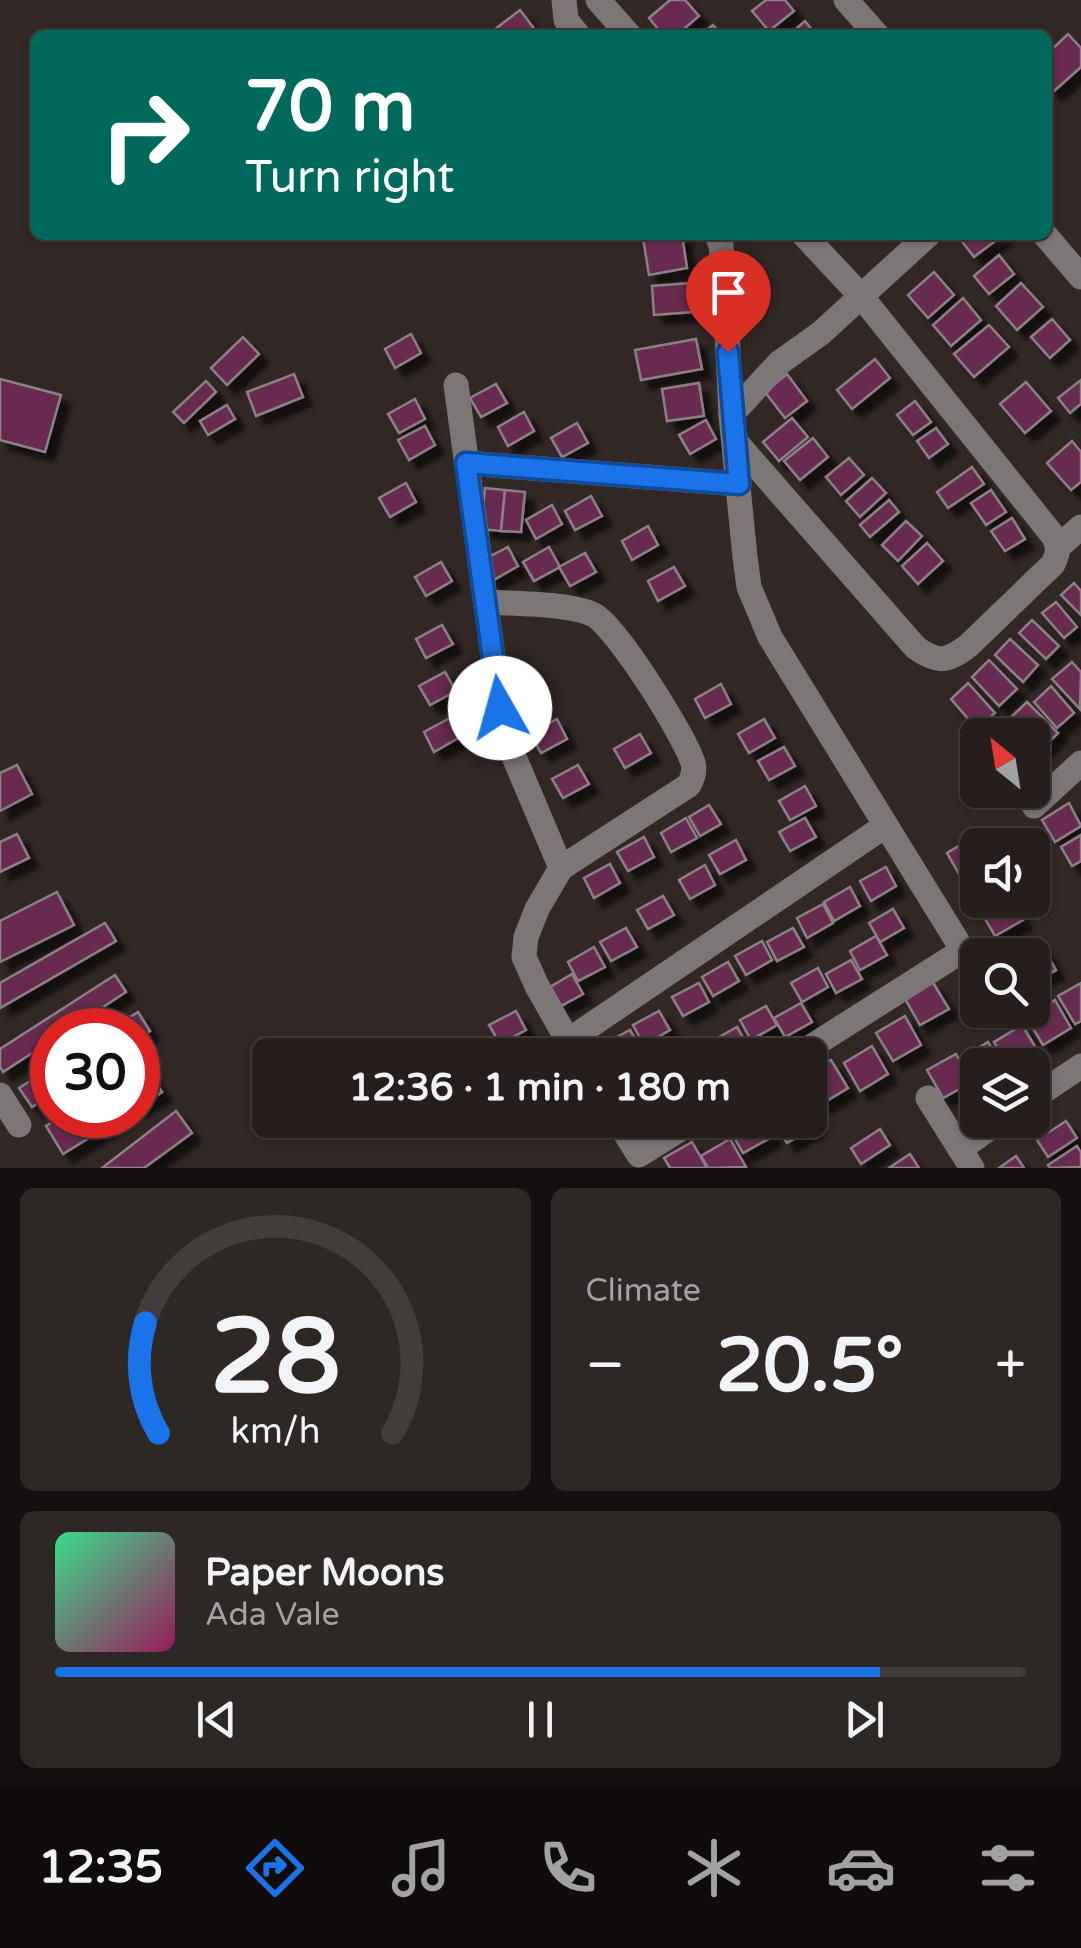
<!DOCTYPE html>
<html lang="en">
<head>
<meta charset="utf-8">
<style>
	body { margin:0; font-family:"Varela Round",sans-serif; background:#2d2725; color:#f1f3f6; height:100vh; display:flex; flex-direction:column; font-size:38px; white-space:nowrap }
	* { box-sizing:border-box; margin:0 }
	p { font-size:32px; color:#a3a2a3 }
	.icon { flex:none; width:55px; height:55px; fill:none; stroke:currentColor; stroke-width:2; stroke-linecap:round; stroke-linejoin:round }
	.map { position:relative; height:1168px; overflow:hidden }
	.panel { display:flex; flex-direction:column; gap:20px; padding:20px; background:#14100f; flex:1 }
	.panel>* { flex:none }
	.hud { position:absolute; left:30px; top:30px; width:1022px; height:210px; border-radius:15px; box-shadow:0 2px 8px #0004,0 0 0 2px #423c3b; background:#00695c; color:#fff; overflow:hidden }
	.needle { width:65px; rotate:330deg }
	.fabs { position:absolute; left:960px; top:718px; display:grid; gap:20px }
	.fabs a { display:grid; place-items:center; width:90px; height:90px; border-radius:15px; background:#251e1c; box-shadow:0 2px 8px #0004,0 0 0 2px #423c3b; font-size:50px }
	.speed { position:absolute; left:30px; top:1008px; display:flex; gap:20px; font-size:50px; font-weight:700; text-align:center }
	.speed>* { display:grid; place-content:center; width:130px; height:130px; border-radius:50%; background:#251e1c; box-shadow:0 2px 8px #0004,0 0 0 2px #423c3b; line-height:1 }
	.speed .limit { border:15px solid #d22; background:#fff; color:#111 }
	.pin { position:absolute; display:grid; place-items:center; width:85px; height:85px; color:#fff; margin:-102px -42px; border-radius:50% 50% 50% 0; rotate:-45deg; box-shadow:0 0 10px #0007 }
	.pin .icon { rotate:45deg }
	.me { position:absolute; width:110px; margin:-55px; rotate:353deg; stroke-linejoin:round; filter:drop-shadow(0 0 8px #0008) }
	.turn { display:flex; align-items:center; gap:35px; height:210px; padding:0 50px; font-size:45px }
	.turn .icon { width:130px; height:130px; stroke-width:2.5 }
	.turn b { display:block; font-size:70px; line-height:85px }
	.big { font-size:75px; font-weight:700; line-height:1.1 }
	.panel .card { flex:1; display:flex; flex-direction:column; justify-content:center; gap:15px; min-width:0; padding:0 35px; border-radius:15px; background:#2d2725 }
	.panel .dial { align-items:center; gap:0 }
	.dial svg { height:260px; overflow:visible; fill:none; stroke:#423c3b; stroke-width:7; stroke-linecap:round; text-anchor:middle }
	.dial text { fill:#f1f3f6; stroke:none }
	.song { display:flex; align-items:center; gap:30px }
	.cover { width:120px; height:120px; border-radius:15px; background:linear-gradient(135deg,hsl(150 70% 55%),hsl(330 70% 35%)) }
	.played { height:10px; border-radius:5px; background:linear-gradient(90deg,#1a73e8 85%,#423c3b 85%) }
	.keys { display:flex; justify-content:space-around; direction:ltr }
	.heat { display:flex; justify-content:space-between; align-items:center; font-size:55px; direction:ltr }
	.panel .tiles { flex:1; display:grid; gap:20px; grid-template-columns:1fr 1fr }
	.card:last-child { grid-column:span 2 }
	.trip { position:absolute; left:252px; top:1038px; width:575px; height:100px; border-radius:15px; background:#251e1c; box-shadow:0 2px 8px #0004,0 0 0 2px #423c3b; font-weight:700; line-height:100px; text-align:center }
	.dock { display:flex; height:160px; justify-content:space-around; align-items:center; background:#0f0c0b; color:#a3a2a3 }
	.dock .icon { width:70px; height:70px }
	.dock .selected { color:#1a73e8 }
	.dock b { font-size:45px; color:#f1f3f6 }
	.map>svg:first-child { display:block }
</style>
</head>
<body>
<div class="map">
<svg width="1081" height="1168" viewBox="0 0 1081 1168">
	<defs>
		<filter id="shadow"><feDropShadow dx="9" dy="9" stdDeviation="2.5" flood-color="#0009"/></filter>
	</defs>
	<rect width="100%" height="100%" fill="#312825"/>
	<g fill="#692a50" stroke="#8a8085" stroke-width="2.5" filter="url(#shadow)">
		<path d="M670,0H685L699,16L677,35H663L649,18Z"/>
		<path d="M766,0H785L794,11L769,31L752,11Z"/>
		<path d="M520,10L539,35H498L494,30Z"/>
		<path d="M805,21L816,35H789Z"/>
		<path d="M713,25L721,35H701Z"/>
		<path d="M1068,34L1081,48V67L1053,92L1048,86V53Z"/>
		<path d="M662,235H682L687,268L649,275L643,238Z"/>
		<path d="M957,235H1003L974,257Z"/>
		<path d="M999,255L1014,274L989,294L974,276Z"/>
		<path d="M934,272L954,295L928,318L908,295Z"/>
		<path d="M691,283L693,312L654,315L652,286Z"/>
		<path d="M1021,283L1043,307L1017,330L996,306Z"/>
		<path d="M963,298L981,320L951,346L933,325Z"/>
		<path d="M1052,319L1070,340L1050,358L1031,337Z"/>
		<path d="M989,325L1009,347L974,377L954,354Z"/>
		<path d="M411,334L421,353L395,368L385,349Z"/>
		<path d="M243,337L259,354L227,385L211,368Z"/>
		<path d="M696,339L702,369L641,380L635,350Z"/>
		<path d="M875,359L890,378L852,409L837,390Z"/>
		<path d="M294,374L303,397L256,416L247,392Z"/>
		<path d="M787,374L807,401L785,418L765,392Z"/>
		<path d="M0,379L61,395L45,452L0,440Z"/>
		<path d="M1081,380V404L1070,413L1058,398Z"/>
		<path d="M206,381L216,392L184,423L173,412Z"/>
		<path d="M1026,382L1051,411L1025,433L1000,404Z"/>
		<path d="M699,383L704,416L667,421L662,389Z"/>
		<path d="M496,384L507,403L481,417L470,398Z"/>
		<path d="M415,399L425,419L399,433L388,414Z"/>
		<path d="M915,401L931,422L913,435L897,415Z"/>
		<path d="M227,405L235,419L208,435L200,421Z"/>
		<path d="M524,412L534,431L508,446L498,427Z"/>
		<path d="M792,418L808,437L779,461L763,442Z"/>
		<path d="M706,420L716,439L690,454L679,435Z"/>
		<path d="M577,423L588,443L562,457L551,438Z"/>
		<path d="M425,426L435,445L409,460L398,440Z"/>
		<path d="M936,428L948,444L929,458L917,441Z"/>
		<path d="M813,438L828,457L800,480L784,461Z"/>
		<path d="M1072,441L1081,452V482L1071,490L1047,463Z"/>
		<path d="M849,458L864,475L841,495L826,477Z"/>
		<path d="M972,467L984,484L948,508L937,492Z"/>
		<path d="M872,478L886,493L860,517L846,501Z"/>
		<path d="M406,483L416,502L390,517L379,498Z"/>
		<path d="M485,488L505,490L501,531L481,529Z"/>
		<path d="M505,490L525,492L521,532L501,531Z"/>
		<path d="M991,490L1006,512L986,525L971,503Z"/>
		<path d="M591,496L602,516L575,530L565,511Z"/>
		<path d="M889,500L899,512L870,537L860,525Z"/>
		<path d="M552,505L562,524L536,539L526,520Z"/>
		<path d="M1012,518L1025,539L1005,551L991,531Z"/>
		<path d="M906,521L922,536L898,561L882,545Z"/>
		<path d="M648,526L658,545L632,560L622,541Z"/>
		<path d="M927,543L943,561L918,584L902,566Z"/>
		<path d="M508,547L518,566L492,581L481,561Z"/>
		<path d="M549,547L560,567L534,581L523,562Z"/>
		<path d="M585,553L596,572L570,586L559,567Z"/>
		<path d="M441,562L452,581L426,596L415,577Z"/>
		<path d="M674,567L685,586L658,601L648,581Z"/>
		<path d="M1074,583L1081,591V615L1061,595Z"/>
		<path d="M1056,602L1077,627L1064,638L1042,613Z"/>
		<path d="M1032,620L1059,646L1046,659L1019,633Z"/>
		<path d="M442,625L453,644L426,658L416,639Z"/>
		<path d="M1010,639L1038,665L1023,682L995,655Z"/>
		<path d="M989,660L1017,689L999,706L972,677Z"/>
		<path d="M1072,662L1081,672L1080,709L1052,679Z"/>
		<path d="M445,672L456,691L430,705L419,686Z"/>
		<path d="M968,683L995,713L977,729L951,699Z"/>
		<path d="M721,684L731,704L705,718L695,699Z"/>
		<path d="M1051,686L1074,713L1057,728L1034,702Z"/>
		<path d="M1027,702L1058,733L1040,751L1032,743V735H1025L1009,719Z"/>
		<path d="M450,718L460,737L434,752L424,732Z"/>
		<path d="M557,719L567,739L541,753L530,734Z"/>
		<path d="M764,719L775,738L749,753L738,734Z"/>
		<path d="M1004,723L1014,735H990Z"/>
		<path d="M640,734L651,753L625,768L614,749Z"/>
		<path d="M784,747L795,766L769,780L758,761Z"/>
		<path d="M17,765L32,794L0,811V773Z"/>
		<path d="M578,765L589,784L563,798L552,779Z"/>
		<path d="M805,786L816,806L790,820L779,801Z"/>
		<path d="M1069,803L1081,826L1055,842L1042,820Z"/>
		<path d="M709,805L721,824L700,836L689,817Z"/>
		<path d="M686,818L697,838L671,852L661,833Z"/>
		<path d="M805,818L816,837L790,851L779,832Z"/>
		<path d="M17,834L29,858L0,872V842Z"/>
		<path d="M1081,835V861L1072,866L1061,847Z"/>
		<path d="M975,836L980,845H978V872L963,881L947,853Z"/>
		<path d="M644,837L654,857L628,871L617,852Z"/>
		<path d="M736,840L746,860L720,874L709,855Z"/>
		<path d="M610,864L620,883L594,898L584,878Z"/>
		<path d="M705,865L715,885L690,899L679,880Z"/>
		<path d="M886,867L896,886L871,901L860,881Z"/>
		<path d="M850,887L860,906L834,921L824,902Z"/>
		<path d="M57,892L74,925L0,962V921Z"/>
		<path d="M663,896L674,915L648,929L637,910Z"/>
		<path d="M992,900H1012L1023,920L995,936L979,908Z"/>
		<path d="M823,904L833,923L807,938L797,918Z"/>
		<path d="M893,909L904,928L880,942L869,923Z"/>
		<path d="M105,923L116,941L0,1008V983Z"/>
		<path d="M626,928L637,947L611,961L600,942Z"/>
		<path d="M793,928L804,947L777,961L767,942Z"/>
		<path d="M876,936L887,955L860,970L850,951Z"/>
		<path d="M762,941L772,960L746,975L735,956Z"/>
		<path d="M1040,942L1056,970L1032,984V955H1017Z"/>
		<path d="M594,947L605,967L578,981L568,962Z"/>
		<path d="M851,960L862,979L836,993L826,974Z"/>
		<path d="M728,962L739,981L713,996L702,977Z"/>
		<path d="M818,968L828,987L802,1002L791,983Z"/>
		<path d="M572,974L583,994L561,1006L550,987Z"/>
		<path d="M115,975L126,992L68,1030H52V1040L3,1072L0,1067V1049Z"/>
		<path d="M932,981L949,1009L920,1025L904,997Z"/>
		<path d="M699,983L709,1002L683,1016L672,997Z"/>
		<path d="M1081,983V1021L1075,1024L1058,996Z"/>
		<path d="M1055,1000L1071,1028L1043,1045L1026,1017Z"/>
		<path d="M801,1003L812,1022L785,1037L774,1018Z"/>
		<path d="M766,1006L777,1025L751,1040L740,1020Z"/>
		<path d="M516,1011L526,1030L500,1044L489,1025Z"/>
		<path d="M659,1011L670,1030L644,1045L633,1025Z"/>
		<path d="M138,1012L150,1031L138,1040V1030H110Z"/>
		<path d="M905,1016L921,1045L893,1061L876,1033Z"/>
		<path d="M1022,1025L1039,1053L1018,1065H1007L994,1042Z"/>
		<path d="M737,1027L748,1046L732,1055H719L712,1041Z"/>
		<path d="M630,1030L641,1049L629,1055H610L604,1044Z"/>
		<path d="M988,1042L1001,1065H978L976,1087L960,1059Z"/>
		<path d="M872,1046L888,1074L860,1091L844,1063Z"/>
		<path d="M956,1054L972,1082L943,1098L927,1070Z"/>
		<path d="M831,1060L848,1088L820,1105L810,1088V1072Z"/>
		<path d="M145,1064L162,1092L138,1108V1069Z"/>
		<path d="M52,1067V1094L32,1107L19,1088Z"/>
		<path d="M176,1111L192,1133L144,1168H102Z"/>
		<path d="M64,1115H126L63,1154L46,1126Z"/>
		<path d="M810,1117L815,1126L787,1143L773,1120H810Z"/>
		<path d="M736,1120H762L772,1137L743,1153L727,1125Z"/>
		<path d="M1066,1121L1077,1138L1048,1157L1037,1140Z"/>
		<path d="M880,1129L890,1145L861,1164L851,1148Z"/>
		<path d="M730,1139L746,1167L708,1168L701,1156Z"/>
		<path d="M692,1142L707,1168H670L664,1158Z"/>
		<path d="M1077,1146L1081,1153V1167L1050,1168L1048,1165Z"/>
		<path d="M910,1154L919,1168H889Z"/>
		<path d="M1016,1156L1024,1168H999Z"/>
	</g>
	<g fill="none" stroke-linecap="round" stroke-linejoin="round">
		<g stroke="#7c7776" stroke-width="25">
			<path d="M564,0L566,20L578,35"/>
			<path d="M598,0L629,35"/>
			<path d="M846,0L877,35"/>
			<path d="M717,235L721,245L725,290L731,415L745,557L749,587L770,637L978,975"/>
			<path d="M1045,235L1081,277"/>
			<path d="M456,385L500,708L509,745L561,868"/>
			<path d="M731,415L779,363L821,333L928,235"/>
			<path d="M734,440L916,648C938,663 947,662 968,646L1053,564C1058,554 1059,548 1054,537L861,296L804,235"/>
			<path d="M466,463L739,484"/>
			<path d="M1058,547L1081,527"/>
			<path d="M486,602C514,604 571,603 594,615C617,628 685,736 693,763C695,771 693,777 689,785L561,868L537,909L526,937L524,957L537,986L576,1055"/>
			<path d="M1034,806L1081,763"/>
			<path d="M547,1055L885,826"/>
			<path d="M798,1055L962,951"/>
			<path d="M0,1095L19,1125"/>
			<path d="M928,1098L972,1168"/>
			<path d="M1032,1099L1081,1066"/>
			<path d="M617,1120L639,1155L695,1120"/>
			<path d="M960,1149L1001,1120"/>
		</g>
	</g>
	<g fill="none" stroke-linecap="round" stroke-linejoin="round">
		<g stroke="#114b97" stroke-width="25">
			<path id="route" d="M500,708L466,463L739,484L728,352"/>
		</g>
		<use href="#route" stroke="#1a73e8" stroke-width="18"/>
	</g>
</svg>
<div class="fabs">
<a><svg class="needle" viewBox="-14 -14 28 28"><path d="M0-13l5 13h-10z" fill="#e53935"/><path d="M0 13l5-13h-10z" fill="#a3a2a3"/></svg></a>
<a><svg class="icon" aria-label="sound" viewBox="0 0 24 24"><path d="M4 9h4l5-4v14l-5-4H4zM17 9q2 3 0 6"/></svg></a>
<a><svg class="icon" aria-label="search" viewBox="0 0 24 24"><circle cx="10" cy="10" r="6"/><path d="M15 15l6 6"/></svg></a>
<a><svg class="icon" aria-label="layers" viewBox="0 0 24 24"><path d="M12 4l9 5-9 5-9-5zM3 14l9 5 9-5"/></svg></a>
</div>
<div class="speed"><div class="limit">30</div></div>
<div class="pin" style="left:728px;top:352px;background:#d93025"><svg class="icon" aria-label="arrive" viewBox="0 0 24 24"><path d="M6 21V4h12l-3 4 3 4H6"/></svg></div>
<svg class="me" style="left:500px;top:708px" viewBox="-20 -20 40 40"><circle r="19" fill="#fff"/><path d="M0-13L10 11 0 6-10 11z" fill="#1a73e8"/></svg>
<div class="trip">12:36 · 1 min · 180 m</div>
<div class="hud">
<div class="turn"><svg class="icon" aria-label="right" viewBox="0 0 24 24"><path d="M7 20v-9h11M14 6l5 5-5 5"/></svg><div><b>70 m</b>Turn right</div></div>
</div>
</div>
<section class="panel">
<div class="tiles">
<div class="card dial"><svg viewBox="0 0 100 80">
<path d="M14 69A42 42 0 1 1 86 69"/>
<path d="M14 69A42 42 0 0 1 10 35" stroke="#1a73e8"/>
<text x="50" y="56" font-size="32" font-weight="700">28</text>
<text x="50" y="72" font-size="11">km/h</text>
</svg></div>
<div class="card"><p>Climate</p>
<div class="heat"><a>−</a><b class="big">20.5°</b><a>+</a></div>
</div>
<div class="card">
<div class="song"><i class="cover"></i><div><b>Paper Moons</b><p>Ada Vale</p></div></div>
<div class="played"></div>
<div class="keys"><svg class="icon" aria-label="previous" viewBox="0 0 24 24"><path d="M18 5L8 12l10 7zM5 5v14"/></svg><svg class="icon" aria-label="pause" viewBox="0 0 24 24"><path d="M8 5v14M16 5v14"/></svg><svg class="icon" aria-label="next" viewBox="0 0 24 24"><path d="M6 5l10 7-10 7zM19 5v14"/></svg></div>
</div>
</div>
</section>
<nav class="dock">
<b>12:35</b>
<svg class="icon selected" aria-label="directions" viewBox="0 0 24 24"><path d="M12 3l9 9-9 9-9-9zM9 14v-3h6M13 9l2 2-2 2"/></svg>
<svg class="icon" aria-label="music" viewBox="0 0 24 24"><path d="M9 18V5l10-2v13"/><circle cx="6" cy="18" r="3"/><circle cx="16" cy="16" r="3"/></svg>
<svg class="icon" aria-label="phone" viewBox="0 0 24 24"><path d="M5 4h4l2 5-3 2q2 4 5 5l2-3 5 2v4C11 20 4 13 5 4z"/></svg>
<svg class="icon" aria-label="climate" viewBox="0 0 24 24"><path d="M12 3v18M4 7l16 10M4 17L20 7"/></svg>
<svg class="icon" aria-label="car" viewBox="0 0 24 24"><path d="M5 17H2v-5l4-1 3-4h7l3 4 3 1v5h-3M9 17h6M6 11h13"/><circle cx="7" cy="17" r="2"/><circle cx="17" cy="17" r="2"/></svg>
<svg class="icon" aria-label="filters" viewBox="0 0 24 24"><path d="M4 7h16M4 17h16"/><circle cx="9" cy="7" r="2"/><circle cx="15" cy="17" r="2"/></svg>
</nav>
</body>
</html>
